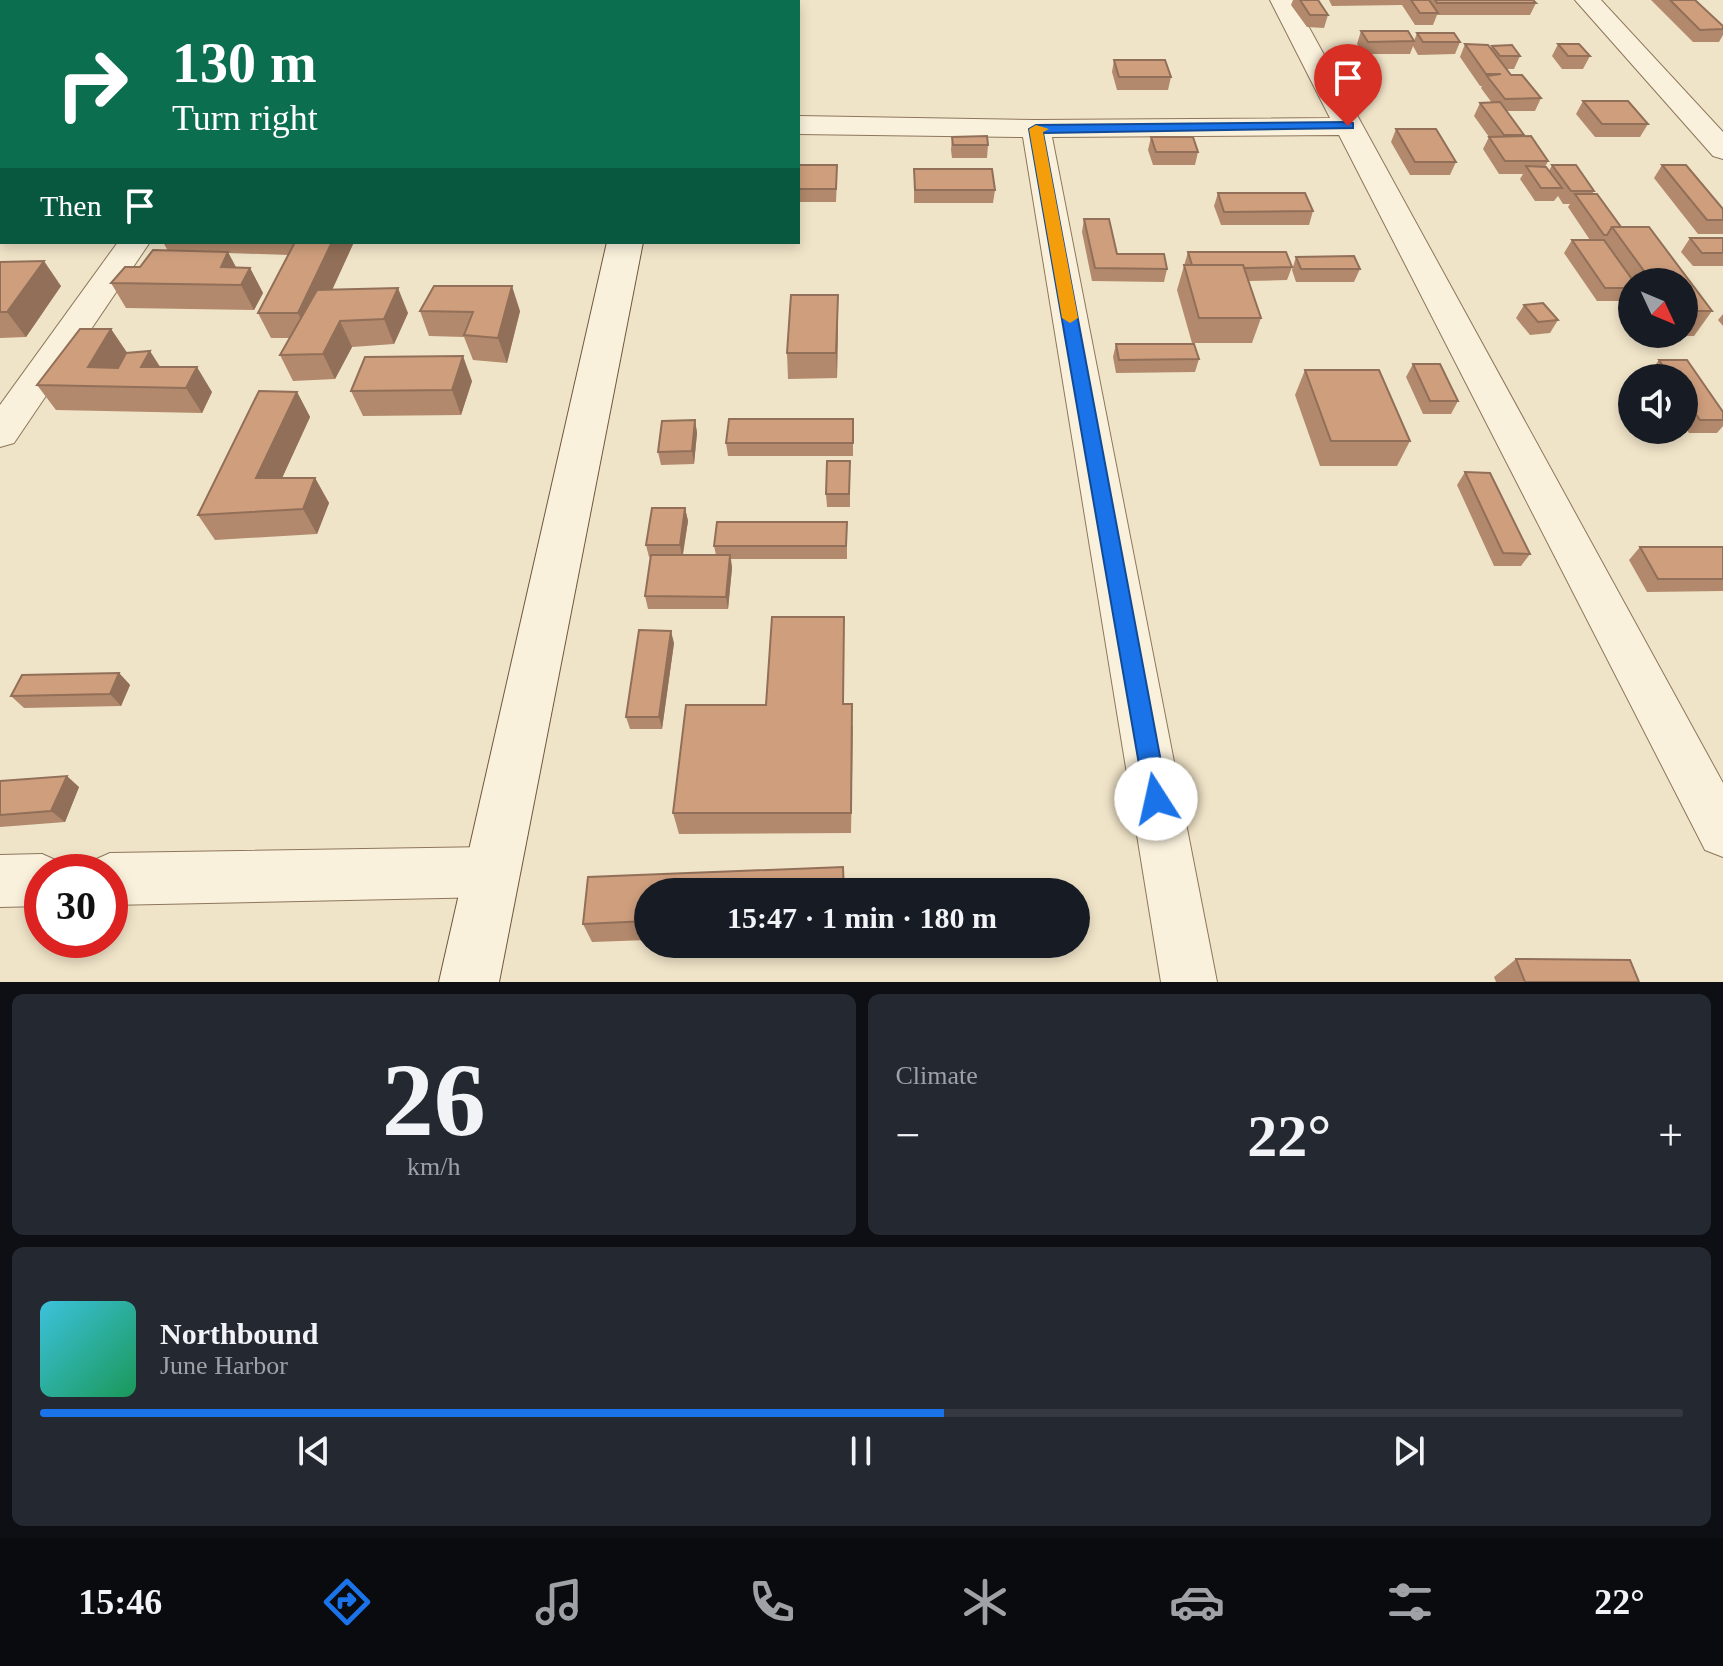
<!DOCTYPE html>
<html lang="en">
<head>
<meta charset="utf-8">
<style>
	body { margin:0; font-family:"Times New Roman",serif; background:#242831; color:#f1f3f6; height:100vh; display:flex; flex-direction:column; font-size:30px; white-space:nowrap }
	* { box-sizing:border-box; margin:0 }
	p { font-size:26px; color:#9ea1a6 }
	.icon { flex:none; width:44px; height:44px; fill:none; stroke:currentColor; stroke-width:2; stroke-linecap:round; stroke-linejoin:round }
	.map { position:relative; height:982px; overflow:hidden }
	.side { display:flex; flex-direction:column; gap:12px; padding:12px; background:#0d0f14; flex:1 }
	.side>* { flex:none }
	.guide { position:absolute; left:0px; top:0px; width:800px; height:244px; box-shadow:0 4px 12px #0003; background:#0b6e4f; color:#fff; overflow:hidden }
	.needle { width:52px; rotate:134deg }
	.controls { position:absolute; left:1618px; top:268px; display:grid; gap:16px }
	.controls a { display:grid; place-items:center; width:80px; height:80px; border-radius:50%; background:#171b24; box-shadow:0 4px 12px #0003; font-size:40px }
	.speed { position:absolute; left:24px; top:854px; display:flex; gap:16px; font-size:40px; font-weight:700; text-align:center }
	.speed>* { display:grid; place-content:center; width:104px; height:104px; border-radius:50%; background:#171b24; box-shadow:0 4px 12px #0003; line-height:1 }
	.speed .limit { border:12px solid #d22; background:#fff; color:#111 }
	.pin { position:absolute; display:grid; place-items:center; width:68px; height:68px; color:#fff; margin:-82px -34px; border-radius:50% 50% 50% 0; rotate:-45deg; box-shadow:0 0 8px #0007 }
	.pin .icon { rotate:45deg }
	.me { position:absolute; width:88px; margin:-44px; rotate:350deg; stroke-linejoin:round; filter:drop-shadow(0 0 6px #0008) }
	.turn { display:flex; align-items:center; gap:28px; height:168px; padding:0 40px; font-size:36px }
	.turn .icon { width:104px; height:104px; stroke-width:2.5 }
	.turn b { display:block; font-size:56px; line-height:68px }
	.then { display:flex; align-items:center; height:76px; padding:0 40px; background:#0003; gap:16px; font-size:30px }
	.big { font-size:60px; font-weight:700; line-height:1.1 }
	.side .tile { flex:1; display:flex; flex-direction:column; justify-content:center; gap:12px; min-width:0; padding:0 28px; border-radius:12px; background:#242831 }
	.side .dial { align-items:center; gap:0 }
	.dial b { font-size:104px; line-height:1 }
	.song { display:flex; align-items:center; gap:24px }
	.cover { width:96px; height:96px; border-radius:12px; background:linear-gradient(135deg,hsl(190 70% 55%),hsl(150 70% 35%)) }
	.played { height:8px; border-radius:4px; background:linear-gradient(90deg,#1a73e8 55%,#363941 55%) }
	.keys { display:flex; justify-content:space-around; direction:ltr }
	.heat { display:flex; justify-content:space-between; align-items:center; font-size:44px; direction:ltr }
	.side .tiles { flex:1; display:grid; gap:12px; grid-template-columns:1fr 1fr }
	.tile:last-child { grid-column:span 2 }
	.trip { position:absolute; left:634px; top:878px; width:456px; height:80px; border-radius:40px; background:#171b24; box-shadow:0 4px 12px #0003; font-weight:700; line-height:80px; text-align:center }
	.menu { display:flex; height:128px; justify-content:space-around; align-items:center; background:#090b0e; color:#9ea1a6 }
	.menu .icon { width:56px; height:56px }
	.menu .selected { color:#1a73e8 }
	.menu b { font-size:36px; color:#f1f3f6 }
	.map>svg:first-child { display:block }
</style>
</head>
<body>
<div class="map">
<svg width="1723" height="982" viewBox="0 0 1723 982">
	<rect width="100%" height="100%" fill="#f0e4c8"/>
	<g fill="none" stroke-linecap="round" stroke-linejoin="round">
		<g stroke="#8d765c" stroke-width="2">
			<g id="street">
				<path d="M1270,0H1294L1723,783V857L1705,850L1339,135L1052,137L1217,982H1161L1023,137L798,134V116L1036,120L1330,118Z"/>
				<path d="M1575,0H1601L1723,132V159L1713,156Z"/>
				<rect x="0" y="117" width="2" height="18"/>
				<path d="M118,242H150L14,443L0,447V405Z"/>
				<path d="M490,847L508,854L516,872L508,890L490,897L110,905V872H87L92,861L110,853Z"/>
				<path d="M42,854L60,862L65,872H42V906L0,907V855Z"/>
			</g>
		</g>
		<g stroke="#6f573f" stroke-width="2">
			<g id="secondary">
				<rect x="659" y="0" width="28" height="2"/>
				<path d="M607,242H643L499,982H439Z"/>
			</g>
		</g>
		<use href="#street" fill="#faf1dc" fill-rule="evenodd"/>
		<use href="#secondary" fill="#faf1dc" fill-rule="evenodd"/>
	</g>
	<g fill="#b2896c">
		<path d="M1293,0H1318L1328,15L1324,28L1307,27L1291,5Z"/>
		<path d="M1329,0H1533L1536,3L1530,15H1437L1433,25H1415L1402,5L1332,6Z"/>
		<path d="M1651,0H1695L1723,29V35L1719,42H1693Z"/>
		<path d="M1361,31L1414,41L1417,33L1460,42L1455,54L1418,55L1413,46L1410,54H1363L1357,44Z"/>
		<path d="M1465,44L1488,45L1491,48L1492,46L1512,45L1520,56L1514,69H1506L1511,75H1522L1541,98L1535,111H1506L1524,135L1523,137L1531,136L1548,161L1545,167L1549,171L1552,165H1576L1594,191L1592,194H1597L1621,227H1649L1712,311L1694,336H1655L1654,334H1684V282H1632V302L1631,300L1630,301H1597L1564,253L1572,240H1590L1568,207L1570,204H1563L1558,196L1554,201H1535L1520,179L1523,174H1499L1483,149L1489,137L1474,116L1480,103H1492L1481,88L1482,86H1480L1460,57Z"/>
		<path d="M1558,44L1590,56L1583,69H1562L1552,56Z"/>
		<path d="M1114,60L1171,77L1168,90H1117L1112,72Z"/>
		<path d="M1583,101L1648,124L1640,137H1595L1576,114Z"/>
		<path d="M1396,129L1456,162L1450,175H1410L1391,142Z"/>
		<path d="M952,137L988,145L987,158H952L951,150Z"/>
		<path d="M1151,137L1198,152L1195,165H1153L1148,150Z"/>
		<path d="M798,165L837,178L836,202H798Z"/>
		<path d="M1662,165L1723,209V234H1698L1654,178Z"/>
		<path d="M914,169L995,190L993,203H914Z"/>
		<path d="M1218,193L1313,211L1309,225H1221L1214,206Z"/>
		<path d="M1084,219L1117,254L1167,269L1164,282L1092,281L1082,232Z"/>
		<path d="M1690,238H1723V266H1693L1681,252Z"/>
		<path d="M163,242H354L332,290L408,313L394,344L352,347L335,379L293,381L280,355L290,338H271L258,313L289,255L228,253L236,267L250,268L263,293L254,310L126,308L111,283L168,251Z"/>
		<path d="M1188,252L1292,267L1287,280L1248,281L1261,318L1252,343H1192L1177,290Z"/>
		<path d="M1296,257L1360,269L1354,282H1296L1292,270Z"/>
		<path d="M0,262L61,286L26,337L0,338Z"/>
		<path d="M1524,305L1558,320L1550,333L1530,335L1516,318Z"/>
		<path d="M420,311H520L507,363L473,360L464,337L429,336Z"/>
		<path d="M1723,314V326L1718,320Z"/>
		<path d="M838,320L837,378L788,379L787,353Z"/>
		<path d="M111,329L127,353L212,392L202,413L56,410L37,385Z"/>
		<path d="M1116,344L1199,359L1195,372L1116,373L1113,357Z"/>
		<path d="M1659,360H1687L1723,412V426L1717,433H1689L1684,426V378H1652L1649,373Z"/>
		<path d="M1413,364L1458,401L1451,414H1423L1406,377Z"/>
		<path d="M1305,370L1410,441L1397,466H1320L1295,395Z"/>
		<path d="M472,381L461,415L363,416L351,391Z"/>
		<path d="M297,392L310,417L282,478H315L329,503L317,534L215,540L198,515Z"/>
		<path d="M853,419V456H728L726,443Z"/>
		<path d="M695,420L697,433L694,464L661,465L658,452Z"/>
		<path d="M850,461V507H827L826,494Z"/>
		<path d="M1465,472L1530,554L1521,566H1494L1457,485Z"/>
		<path d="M685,508L688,521L683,555H716L714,546L847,522V559H731L732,568L728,609H648L645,596L651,557H649L646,545Z"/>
		<path d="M1640,547H1723V591L1647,592L1629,560Z"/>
		<path d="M844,617V704L853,727L851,833L679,834L673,813L766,705Z"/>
		<path d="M674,643L662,729H630L626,717Z"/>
		<path d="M119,673L130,685L121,706L24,708L11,696Z"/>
		<path d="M0,781L79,787L65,822L0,827Z"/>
		<path d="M648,892V940L592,942L583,924Z"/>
		<path d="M1516,959L1639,982H1496L1494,977Z"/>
	</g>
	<g fill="#916f58">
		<path d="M453,0H471L470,2H452Z"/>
		<path d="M332,242H354L310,338L298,313Z"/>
		<path d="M228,252L241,277L221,267Z"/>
		<path d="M44,261L61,286L26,337L7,312Z"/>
		<path d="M250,268L263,293L254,310L241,285Z"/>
		<path d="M512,286L520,311L507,363L498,338Z"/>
		<path d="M398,288L408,313L394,344L384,319Z"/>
		<path d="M838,295V320L837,378L836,353Z"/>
		<path d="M340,321L352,347L335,379L323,354Z"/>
		<path d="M111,329L128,354L109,386L88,367Z"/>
		<path d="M150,351L166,376L141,367Z"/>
		<path d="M463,356L472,381L461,415L452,390Z"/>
		<path d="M197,367L212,392L202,413L186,388Z"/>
		<path d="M297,392L310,417L271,502L256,478Z"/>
		<path d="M695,420L697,433L694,464L692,451Z"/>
		<path d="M315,478L329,503L317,534L303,509Z"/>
		<path d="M685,508L688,521L682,558L680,545Z"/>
		<path d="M730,555L732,568L728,609L726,597Z"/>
		<path d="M671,631L674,643L662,729L659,717Z"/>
		<path d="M119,673L130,685L121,706L110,694Z"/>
		<path d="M67,776L79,787L65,822L51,811Z"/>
	</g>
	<g fill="#cf9f7d" stroke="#916f58" stroke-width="2">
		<path d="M201,0H245L243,2H200Z"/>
		<path d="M398,0H453L452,2H397Z"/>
		<path d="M585,0H606L605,2H584Z"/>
		<path d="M1300,0H1318L1328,15H1310Z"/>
		<path d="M1411,0H1429L1438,13H1420Z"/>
		<path d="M1435,0H1533L1536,3H1437Z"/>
		<path d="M1670,0H1695L1723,26V29L1700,30Z"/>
		<path d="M1361,31H1408L1414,41L1368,42Z"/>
		<path d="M1417,33H1454L1460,42H1423Z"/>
		<path d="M1465,44L1488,45L1511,75H1522L1541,98L1505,99L1487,76L1501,74H1486Z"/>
		<path d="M1558,44H1579L1590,56H1568Z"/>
		<path d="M1512,45L1520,56H1500L1492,46Z"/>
		<path d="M1114,60H1165L1171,77H1119Z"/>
		<path d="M1583,101H1628L1648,124H1602Z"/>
		<path d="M1500,102L1524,135H1504L1480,103Z"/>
		<path d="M1396,129H1436L1456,162H1415Z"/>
		<path d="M987,136L988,145H953L952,137Z"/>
		<path d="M1531,136L1548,161H1505L1489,137Z"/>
		<path d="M1151,137H1193L1198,152H1156Z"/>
		<path d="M798,165H837L836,189H798Z"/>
		<path d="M1552,165H1576L1594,191H1571Z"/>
		<path d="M1662,165H1686L1723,209V220H1707Z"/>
		<path d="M1526,166L1546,167L1562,188H1541Z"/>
		<path d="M914,169H992L995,190H915Z"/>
		<path d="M1218,193H1305L1313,211L1224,212Z"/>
		<path d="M1575,194H1597L1621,227H1612L1607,235H1604Z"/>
		<path d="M1084,219H1109L1117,254H1164L1167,269L1095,268Z"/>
		<path d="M1612,227H1649L1712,311H1684V282H1652Z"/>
		<path d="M1690,238H1723V253H1702Z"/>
		<path d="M1572,240H1604L1634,282H1632V288H1605Z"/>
		<path d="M295,242H332L298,313H258Z"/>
		<path d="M153,250L228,252L221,267L250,268L241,285L111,283L125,267H140Z"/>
		<path d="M1188,252H1286L1292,267L1244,268L1243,265H1192Z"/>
		<path d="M1354,256L1360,269H1301L1296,257Z"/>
		<path d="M44,261L7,312H0V262Z"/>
		<path d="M1184,265H1243L1261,318H1199Z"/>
		<path d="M434,286H512L498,338L464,335L473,312L420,311Z"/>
		<path d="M398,288L384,319L340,321L323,354L280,355L317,290Z"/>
		<path d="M791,295H838L836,353H787Z"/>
		<path d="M1543,303L1558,320L1538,322L1524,305Z"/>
		<path d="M80,329H111L88,367L118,368L126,353L150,351L141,367H197L186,388L37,385Z"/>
		<path d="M1116,344H1194L1199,359L1119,360Z"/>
		<path d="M463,356L452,390L351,391L365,357Z"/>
		<path d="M1659,360H1687L1723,412V420H1700L1684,397V378H1671Z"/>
		<path d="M1413,364H1440L1458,401H1430Z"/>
		<path d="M1305,370H1379L1410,441H1331Z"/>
		<path d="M259,391L297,392L256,478H315L303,509L198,515Z"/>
		<path d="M729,419H853V443H726Z"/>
		<path d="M695,420L692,451L658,452L662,421Z"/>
		<path d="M827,461H850L849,494H826Z"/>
		<path d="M1465,472L1490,473L1530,554L1503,553Z"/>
		<path d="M652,508H685L680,545H646Z"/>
		<path d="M717,522H847L846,546H714Z"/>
		<path d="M1640,547H1723V579H1658Z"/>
		<path d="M651,555H730L726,597L645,596Z"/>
		<path d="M772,617H844L843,704H852L851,813H673L686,705H766Z"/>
		<path d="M639,630L671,631L659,717H626Z"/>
		<path d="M119,673L110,694L11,696L22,675Z"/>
		<path d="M67,776L51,811L0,815V781Z"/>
		<path d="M843,867L844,892H648V921L583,924L588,877Z"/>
		<path d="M1516,959L1630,960L1639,982H1525Z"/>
	</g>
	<path fill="#1a73e8" stroke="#114b97" stroke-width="2" d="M1348,122L1353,123V128L1043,133L1168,799L1164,807L1156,810L1148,807L1145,799L1029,129L1036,125Z"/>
	<path fill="#f59e0b" d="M1036,125L1049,129L1043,132L1078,318L1070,323L1062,318L1029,129Z"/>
</svg>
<div class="controls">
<a><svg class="needle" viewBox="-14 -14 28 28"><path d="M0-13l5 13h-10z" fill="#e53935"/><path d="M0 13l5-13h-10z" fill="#9ea1a6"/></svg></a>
<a><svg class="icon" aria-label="sound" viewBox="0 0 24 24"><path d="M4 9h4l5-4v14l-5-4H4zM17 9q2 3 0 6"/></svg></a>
</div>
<div class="speed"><div class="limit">30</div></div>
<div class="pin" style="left:1348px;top:126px;background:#d93025"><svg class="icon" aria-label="arrive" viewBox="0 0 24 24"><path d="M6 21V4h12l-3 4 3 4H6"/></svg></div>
<svg class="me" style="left:1156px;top:799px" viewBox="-20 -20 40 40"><circle r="19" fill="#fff"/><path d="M0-13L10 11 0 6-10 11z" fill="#1a73e8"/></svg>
<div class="trip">15:47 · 1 min · 180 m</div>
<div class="guide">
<div class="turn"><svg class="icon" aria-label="right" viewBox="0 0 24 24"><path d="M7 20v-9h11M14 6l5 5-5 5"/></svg><div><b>130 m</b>Turn right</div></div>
<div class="then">Then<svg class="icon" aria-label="arrive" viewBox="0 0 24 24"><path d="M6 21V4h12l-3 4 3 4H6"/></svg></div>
</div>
</div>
<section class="side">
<div class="tiles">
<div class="tile dial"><b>26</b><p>km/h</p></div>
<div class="tile"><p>Climate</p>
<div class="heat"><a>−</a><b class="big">22°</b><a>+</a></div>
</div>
<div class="tile">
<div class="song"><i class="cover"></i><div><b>Northbound</b><p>June Harbor</p></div></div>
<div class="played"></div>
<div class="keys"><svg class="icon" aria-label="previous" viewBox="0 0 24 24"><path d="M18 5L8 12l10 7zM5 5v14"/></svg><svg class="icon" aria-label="pause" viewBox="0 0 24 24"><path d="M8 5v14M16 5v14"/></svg><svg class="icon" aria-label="next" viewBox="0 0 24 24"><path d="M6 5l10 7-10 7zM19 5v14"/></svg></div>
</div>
</div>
</section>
<nav class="menu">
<b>15:46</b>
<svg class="icon selected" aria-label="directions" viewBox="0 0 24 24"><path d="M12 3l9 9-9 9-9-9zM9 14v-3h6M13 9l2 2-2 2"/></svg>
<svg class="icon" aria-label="music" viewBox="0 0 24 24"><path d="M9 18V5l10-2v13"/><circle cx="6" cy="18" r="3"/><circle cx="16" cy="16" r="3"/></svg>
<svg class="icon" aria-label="phone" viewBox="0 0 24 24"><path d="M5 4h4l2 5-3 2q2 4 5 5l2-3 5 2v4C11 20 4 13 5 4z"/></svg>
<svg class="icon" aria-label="climate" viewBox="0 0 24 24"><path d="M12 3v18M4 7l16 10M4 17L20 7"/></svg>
<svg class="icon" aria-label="car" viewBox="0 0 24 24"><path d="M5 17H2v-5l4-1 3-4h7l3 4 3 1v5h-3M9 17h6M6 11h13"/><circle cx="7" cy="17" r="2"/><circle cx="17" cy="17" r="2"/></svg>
<svg class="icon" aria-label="filters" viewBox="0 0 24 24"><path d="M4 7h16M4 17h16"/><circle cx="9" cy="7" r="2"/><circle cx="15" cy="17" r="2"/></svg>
<b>22°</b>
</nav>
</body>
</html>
